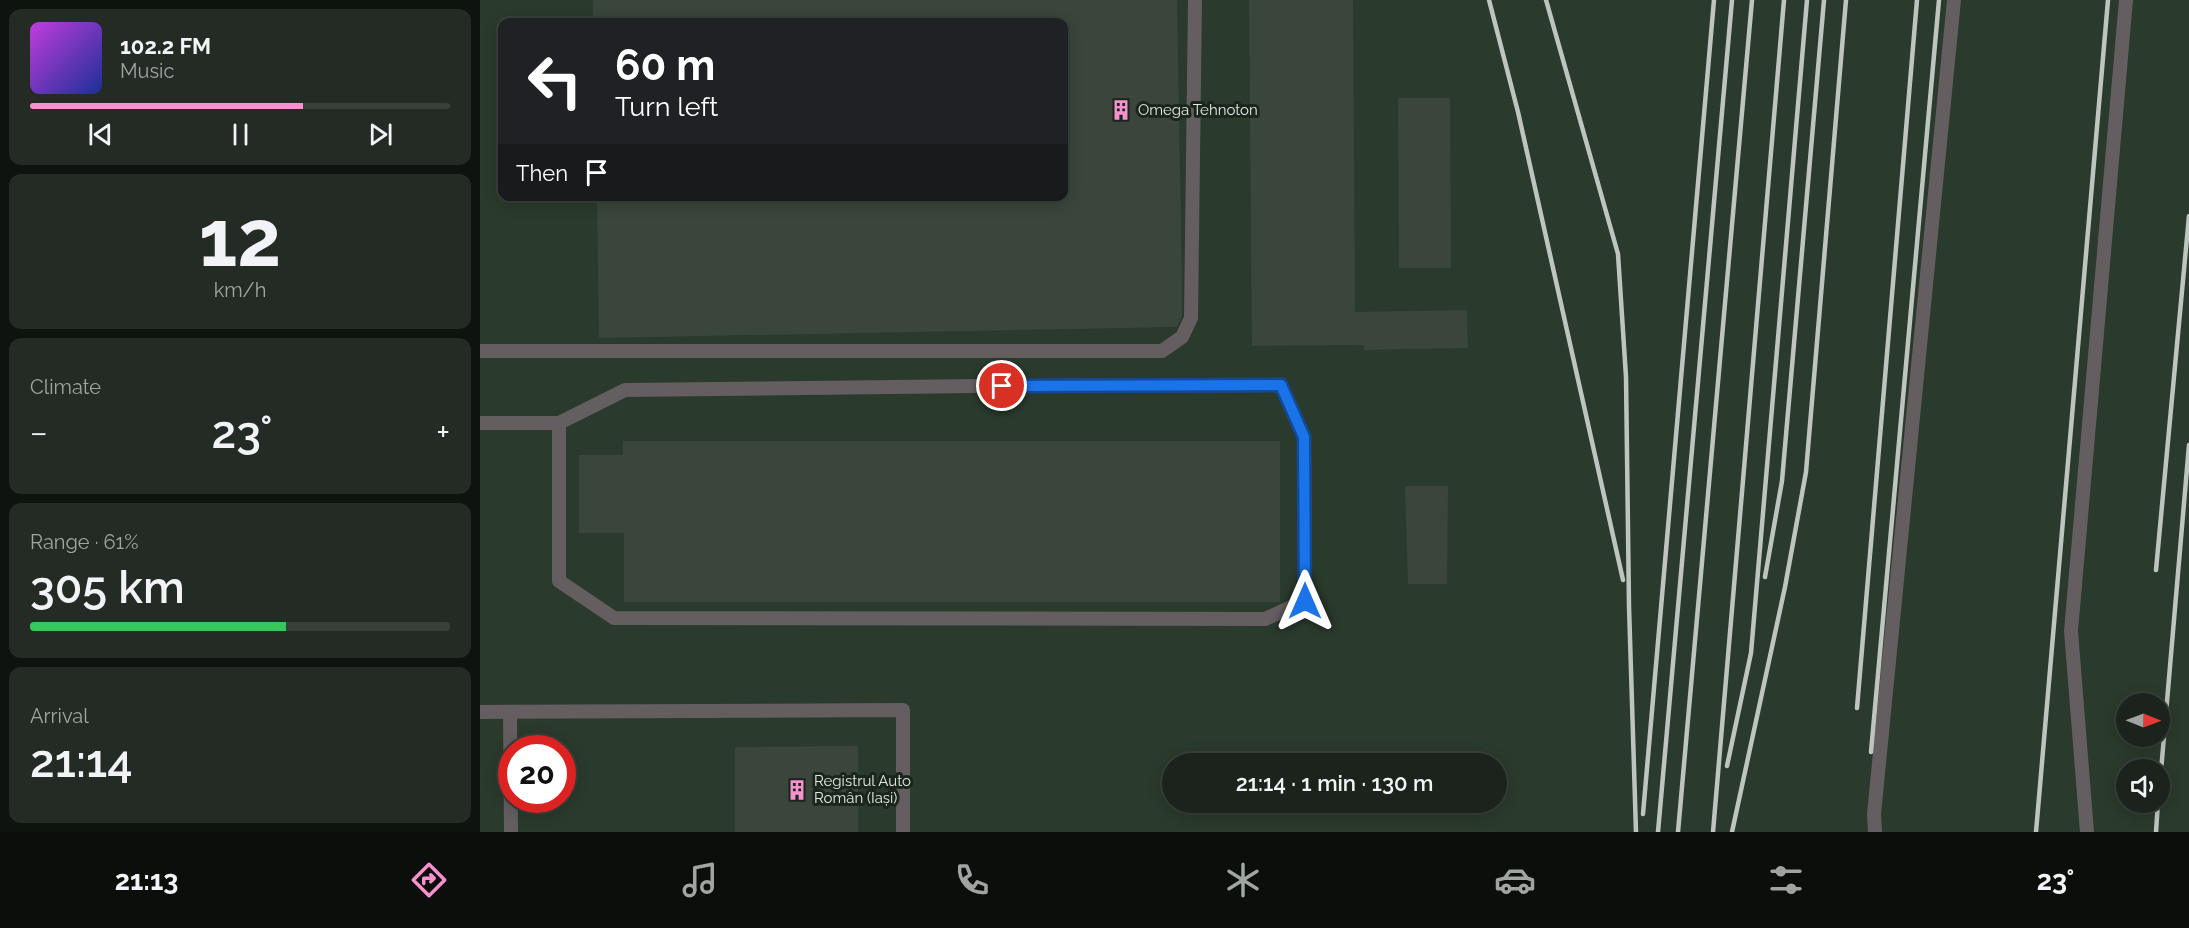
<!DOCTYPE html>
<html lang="en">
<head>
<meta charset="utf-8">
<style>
	body { margin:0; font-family:Raleway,sans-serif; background:#242b25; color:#f1f3f6; height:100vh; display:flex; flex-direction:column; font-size:22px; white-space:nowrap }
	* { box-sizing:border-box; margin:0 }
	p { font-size:20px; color:#a0a4a3 }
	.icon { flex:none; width:33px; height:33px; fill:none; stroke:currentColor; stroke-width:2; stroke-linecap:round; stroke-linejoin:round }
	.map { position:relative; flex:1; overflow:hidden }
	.panel { display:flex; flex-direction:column; gap:9px; padding:9px; background:#0f130f; width:480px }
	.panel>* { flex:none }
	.top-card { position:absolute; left:18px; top:18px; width:570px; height:183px; border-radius:12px; box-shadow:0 3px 15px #0003,0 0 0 2px #39403b; background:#202124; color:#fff; overflow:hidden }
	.needle { width:39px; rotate:91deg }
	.buttons { position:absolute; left:1636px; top:693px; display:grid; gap:12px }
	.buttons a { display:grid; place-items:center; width:54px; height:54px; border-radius:50%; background:#1b231c; box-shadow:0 3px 15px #0003,0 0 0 2px #39403b; font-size:30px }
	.speed { position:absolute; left:18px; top:735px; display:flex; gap:12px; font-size:30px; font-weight:700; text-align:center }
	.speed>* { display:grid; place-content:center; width:78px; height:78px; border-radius:50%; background:#1b231c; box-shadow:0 3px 15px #0003,0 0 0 2px #39403b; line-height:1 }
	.speed .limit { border:9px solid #d22; background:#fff; color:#111 }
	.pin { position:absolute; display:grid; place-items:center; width:51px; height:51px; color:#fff; margin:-26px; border:3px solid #fff; border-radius:50%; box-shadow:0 2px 6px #0007 }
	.me { position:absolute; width:66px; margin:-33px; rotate:0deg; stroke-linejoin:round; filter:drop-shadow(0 0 4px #0008) }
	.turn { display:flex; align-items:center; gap:21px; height:126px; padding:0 18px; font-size:27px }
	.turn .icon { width:78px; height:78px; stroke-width:2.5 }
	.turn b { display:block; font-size:42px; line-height:51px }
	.then { display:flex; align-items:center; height:57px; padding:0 18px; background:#0003; gap:12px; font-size:22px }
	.big { font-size:45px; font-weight:600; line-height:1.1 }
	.panel .widget { flex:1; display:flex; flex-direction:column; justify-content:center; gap:9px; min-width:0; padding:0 21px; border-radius:12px; background:#242b25 }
	.panel .dial { align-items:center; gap:0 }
	.dial b { font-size:78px; line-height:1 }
	.song { display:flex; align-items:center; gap:18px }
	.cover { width:72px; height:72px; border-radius:9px; background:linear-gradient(135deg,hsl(290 70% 55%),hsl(230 70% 35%)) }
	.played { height:6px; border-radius:3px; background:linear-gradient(90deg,#f790ce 65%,#39403b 65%) }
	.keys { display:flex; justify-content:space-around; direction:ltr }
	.heat { display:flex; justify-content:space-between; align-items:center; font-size:33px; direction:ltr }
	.charge { height:9px; border-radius:4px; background:linear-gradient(90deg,#34c759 61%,#39403b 0) }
	.trip { position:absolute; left:682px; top:753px; width:345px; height:60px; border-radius:30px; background:#1b231c; box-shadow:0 3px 15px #0003,0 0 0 2px #39403b; font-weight:600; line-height:60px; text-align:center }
	.menu { display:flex; height:96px; justify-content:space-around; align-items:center; background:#0b0e0b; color:#a0a4a3 }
	.menu .icon { width:42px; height:42px }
	.menu .on { color:#f790ce }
	.menu b { font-size:27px; color:#f1f3f6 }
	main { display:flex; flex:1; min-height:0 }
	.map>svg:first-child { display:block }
</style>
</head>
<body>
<main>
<section class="panel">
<div class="widget">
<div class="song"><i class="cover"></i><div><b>102.2 FM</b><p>Music</p></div></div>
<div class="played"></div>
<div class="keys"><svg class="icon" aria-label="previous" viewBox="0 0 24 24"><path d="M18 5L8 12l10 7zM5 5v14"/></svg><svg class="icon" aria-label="pause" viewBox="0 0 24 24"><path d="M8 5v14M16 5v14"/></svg><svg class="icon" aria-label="next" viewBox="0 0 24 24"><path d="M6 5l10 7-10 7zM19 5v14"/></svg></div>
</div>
<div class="widget dial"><b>12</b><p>km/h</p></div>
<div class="widget"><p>Climate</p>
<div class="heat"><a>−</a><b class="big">23°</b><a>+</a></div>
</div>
<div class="widget"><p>Range · 61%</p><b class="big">305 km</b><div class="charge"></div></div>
<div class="widget"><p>Arrival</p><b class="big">21:14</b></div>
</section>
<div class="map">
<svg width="1709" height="832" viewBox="0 0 1709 832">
	<rect width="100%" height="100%" fill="#242f25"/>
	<path fill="#2a3a2c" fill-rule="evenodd" d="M0,0H1709V832H0ZM22,22H584V196H22ZM1647,704H1680V736H1647ZM32,748H82V800H32ZM693,764H1017V802H693ZM1647,770H1680V802H1647Z"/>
	<g fill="#3a463c">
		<path d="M113,0H697L702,286V316L697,327L119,338L117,196H584V22H113Z"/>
		<path d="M769,0H873L875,312L987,310L988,348L884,350V345L772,346Z"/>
		<path d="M918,98H970L971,268H919Z"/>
		<path d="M143,441H800V602H144V533H99V455H143Z"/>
		<path d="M925,486H968L967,584H928Z"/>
		<path d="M378,746V832H255V747Z"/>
	</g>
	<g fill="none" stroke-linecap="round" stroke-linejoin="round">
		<g stroke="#645e61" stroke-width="14">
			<path d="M0,351H682L702,337L711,318L715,0"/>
			<path d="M0,423H79L145,390L499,386L801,385L824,437L825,601L785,619L134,618L79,581V423"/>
			<path d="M0,712L423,710V832"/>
			<path d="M30,712L31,832"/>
			<path d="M1395,832L1394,814L1474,0"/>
			<path d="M1607,832L1591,631L1646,0"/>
		</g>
		<g stroke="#bec5bf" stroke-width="4.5">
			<path d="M1009,0L1038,112L1143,580"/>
			<path d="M1066,0L1138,254L1146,377L1149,606L1156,832"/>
			<path d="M1676,570L1709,216"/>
			<path d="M1285,577L1302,481L1344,0"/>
			<path d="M1377,708L1437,0"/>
			<path d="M1391,752L1459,0"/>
			<path d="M1247,766L1271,653L1327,0"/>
			<path d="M1680,783L1709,445"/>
			<path d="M1163,814L1234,0"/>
			<path d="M1178,832L1252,0"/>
			<path d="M1198,832L1272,0"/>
			<path d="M1233,832L1304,0"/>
			<path d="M1252,832L1305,587L1326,472L1366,0"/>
			<path d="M1556,832L1628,0"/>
			<path d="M1676,832L1678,802"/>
		</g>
	</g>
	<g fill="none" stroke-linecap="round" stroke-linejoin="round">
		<g stroke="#114b97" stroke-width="15">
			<path id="route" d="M522,386L801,385L824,437L825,601"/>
		</g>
		<use href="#route" stroke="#1a73e8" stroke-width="10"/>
	</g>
	<defs>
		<g id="building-bare" transform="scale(1.62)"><path d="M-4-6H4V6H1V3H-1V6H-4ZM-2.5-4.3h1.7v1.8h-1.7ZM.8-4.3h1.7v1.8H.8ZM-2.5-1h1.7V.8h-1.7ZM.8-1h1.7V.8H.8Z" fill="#f790ce" stroke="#1a251c" stroke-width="2.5" paint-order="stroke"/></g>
	</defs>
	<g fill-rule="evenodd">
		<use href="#building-bare" x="641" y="110"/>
		<use href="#building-bare" x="317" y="790"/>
	</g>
	<g text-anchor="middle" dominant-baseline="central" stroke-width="6" stroke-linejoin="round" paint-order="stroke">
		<g font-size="15" fill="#e1e8e2" stroke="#1a251c" text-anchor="start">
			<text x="658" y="110">Omega Tehnoton</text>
			<text x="334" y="781">Registrul Auto<tspan x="334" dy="17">Român (Iași)</tspan></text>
		</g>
	</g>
</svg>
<div class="buttons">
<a><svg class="needle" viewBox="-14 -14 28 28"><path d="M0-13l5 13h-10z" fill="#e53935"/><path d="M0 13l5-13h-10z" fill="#a0a4a3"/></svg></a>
<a><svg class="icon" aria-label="sound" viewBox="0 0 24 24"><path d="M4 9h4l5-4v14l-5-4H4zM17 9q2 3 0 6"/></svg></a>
</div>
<div class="speed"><div class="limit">20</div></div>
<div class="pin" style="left:522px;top:386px;background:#d93025"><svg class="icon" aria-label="arrive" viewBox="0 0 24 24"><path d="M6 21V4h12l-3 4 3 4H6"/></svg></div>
<svg class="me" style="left:825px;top:601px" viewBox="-20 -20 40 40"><path d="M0-17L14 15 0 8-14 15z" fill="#1a73e8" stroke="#fff" stroke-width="4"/></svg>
<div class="trip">21:14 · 1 min · 130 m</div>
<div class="top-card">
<div class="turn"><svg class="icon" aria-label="left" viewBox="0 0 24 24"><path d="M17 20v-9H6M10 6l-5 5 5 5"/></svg><div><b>60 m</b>Turn left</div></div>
<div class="then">Then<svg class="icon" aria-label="arrive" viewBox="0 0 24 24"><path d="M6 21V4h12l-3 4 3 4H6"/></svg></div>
</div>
</div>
</main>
<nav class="menu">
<b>21:13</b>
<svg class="icon on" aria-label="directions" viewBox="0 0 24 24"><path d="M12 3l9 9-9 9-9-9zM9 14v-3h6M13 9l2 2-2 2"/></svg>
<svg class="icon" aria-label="music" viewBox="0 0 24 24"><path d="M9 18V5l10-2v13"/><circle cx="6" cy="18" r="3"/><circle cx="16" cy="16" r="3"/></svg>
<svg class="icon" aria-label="phone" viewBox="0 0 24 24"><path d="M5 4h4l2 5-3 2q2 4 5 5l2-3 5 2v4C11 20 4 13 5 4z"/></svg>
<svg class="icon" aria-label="climate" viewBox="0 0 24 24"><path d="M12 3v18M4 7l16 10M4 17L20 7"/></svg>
<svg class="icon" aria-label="car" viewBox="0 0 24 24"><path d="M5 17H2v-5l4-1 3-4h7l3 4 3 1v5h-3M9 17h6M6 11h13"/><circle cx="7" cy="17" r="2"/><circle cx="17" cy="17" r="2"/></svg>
<svg class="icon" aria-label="filters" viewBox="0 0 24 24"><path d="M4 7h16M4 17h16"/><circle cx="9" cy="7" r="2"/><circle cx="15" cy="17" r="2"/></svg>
<b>23°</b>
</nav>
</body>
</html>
